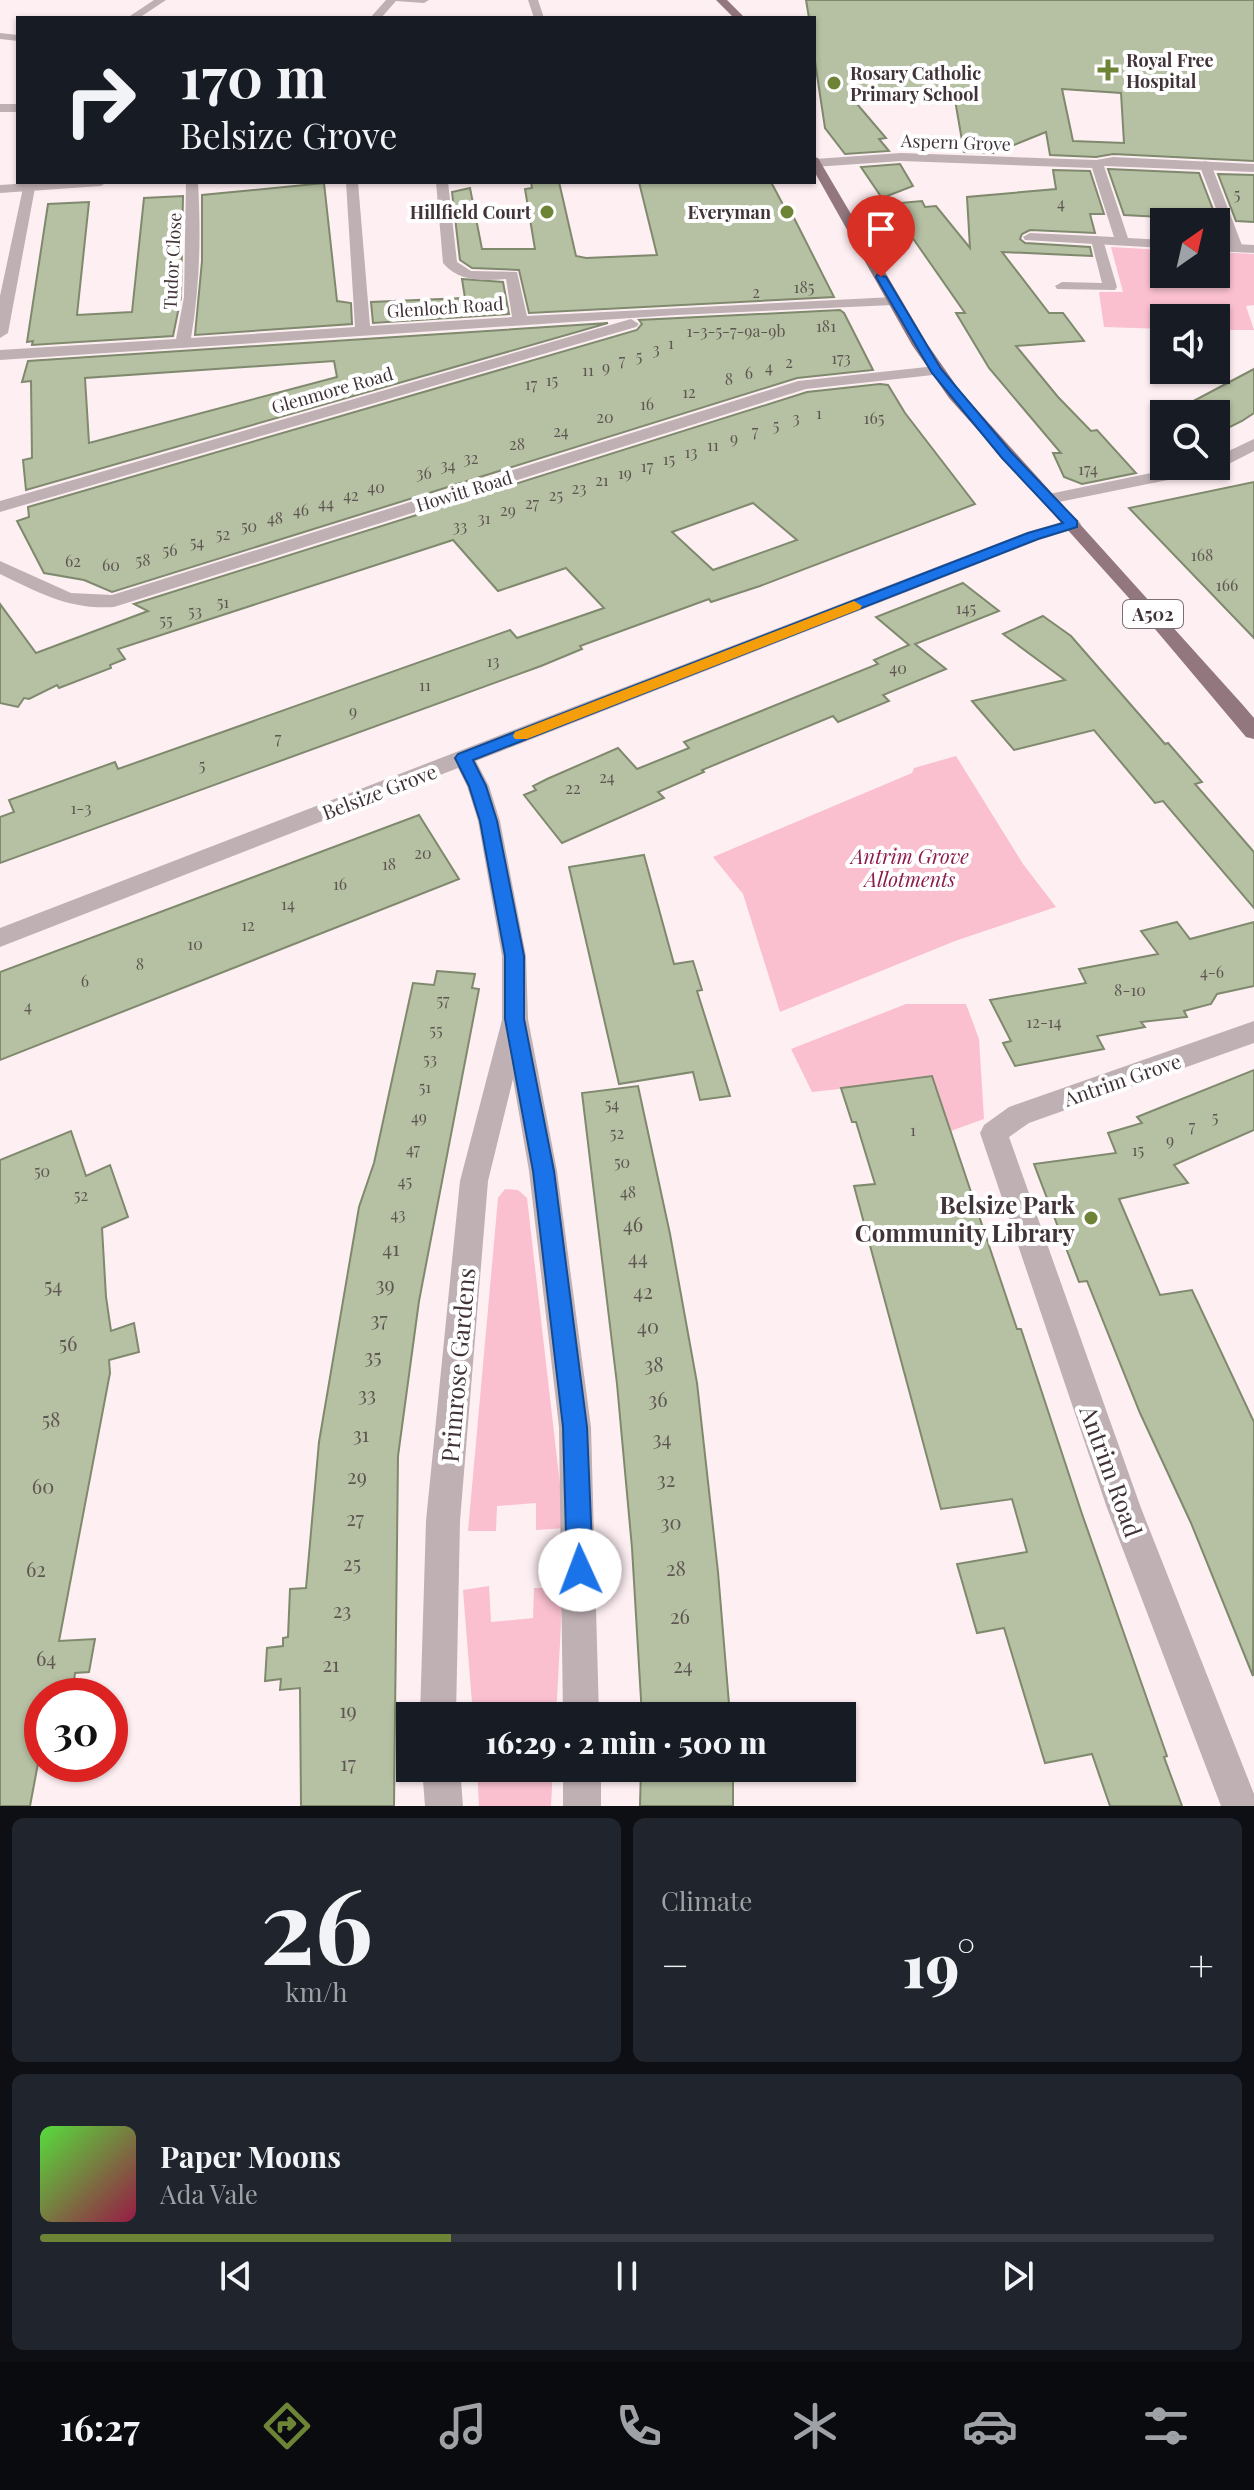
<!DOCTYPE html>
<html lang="en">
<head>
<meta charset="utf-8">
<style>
	body { margin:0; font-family:"Playfair Display",serif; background:#20242c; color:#f1f3f6; height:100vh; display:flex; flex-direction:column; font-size:30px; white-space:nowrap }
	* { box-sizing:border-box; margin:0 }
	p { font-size:26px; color:#9ea1a6 }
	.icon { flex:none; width:44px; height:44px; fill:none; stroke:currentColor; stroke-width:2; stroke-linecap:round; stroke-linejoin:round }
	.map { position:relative; height:1806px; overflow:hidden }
	.drawer { display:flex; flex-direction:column; gap:12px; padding:12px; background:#0d0f14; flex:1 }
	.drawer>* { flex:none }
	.banner { position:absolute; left:16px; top:16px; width:800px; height:168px; border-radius:0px; box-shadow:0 2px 6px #0004; background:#171b24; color:#f1f3f6; overflow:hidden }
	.needle { width:52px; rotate:34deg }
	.buttons { position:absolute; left:1150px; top:208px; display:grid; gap:16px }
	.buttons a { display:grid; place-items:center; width:80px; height:80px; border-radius:0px; background:#171b24; box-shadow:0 2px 6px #0004; font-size:40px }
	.speed { position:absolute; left:24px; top:1678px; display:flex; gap:16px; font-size:40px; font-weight:700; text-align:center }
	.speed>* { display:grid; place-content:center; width:104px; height:104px; border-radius:50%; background:#171b24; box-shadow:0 2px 6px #0004; line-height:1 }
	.speed .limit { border:12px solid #d22; background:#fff; color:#111 }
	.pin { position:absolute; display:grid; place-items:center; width:68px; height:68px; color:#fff; margin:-82px -34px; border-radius:50% 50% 50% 0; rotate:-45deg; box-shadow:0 0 8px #0007 }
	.pin .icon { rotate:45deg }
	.me { position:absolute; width:88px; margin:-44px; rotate:358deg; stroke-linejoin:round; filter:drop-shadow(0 0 6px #0008) }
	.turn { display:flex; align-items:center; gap:28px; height:168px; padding:0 32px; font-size:36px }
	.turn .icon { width:104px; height:104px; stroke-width:2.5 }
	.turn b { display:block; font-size:56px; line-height:68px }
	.big { font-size:60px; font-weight:800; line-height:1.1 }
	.drawer .widget { flex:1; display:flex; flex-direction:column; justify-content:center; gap:12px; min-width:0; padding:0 28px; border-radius:12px; background:#20242c }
	.drawer .dial { align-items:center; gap:0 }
	.dial b { font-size:104px; line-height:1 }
	.song { display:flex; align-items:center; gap:24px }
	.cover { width:96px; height:96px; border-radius:12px; background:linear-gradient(135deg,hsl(110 70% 55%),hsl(340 70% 35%)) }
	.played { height:8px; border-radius:4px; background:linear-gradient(90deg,#6d8335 35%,#363941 35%) }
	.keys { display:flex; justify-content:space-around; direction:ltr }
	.heat { display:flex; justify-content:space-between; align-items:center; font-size:44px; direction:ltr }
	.drawer .tiles { flex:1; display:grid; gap:12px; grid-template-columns:1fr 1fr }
	.widget:last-child { grid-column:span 2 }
	.trip { position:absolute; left:396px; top:1702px; width:460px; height:80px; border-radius:0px; background:#171b24; box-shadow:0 2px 6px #0004; font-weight:800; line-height:80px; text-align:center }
	.tabs { display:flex; height:128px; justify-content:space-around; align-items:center; background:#090b0e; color:#9ea1a6 }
	.tabs .icon { width:56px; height:56px }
	.tabs .selected { color:#6d8335 }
	.tabs b { font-size:36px; color:#f1f3f6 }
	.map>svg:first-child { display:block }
</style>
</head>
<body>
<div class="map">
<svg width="1254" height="1806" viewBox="0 0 1254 1806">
	<rect width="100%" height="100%" fill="#feeff3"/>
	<g fill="#fac0cf">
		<path d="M1111,247L1164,250V274H1216V252L1254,254V305L1246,306L1254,330H1216V318H1164V329L1104,327L1099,292H1123Z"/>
		<path d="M956,756L1023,864L1056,907L955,941L780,1012L743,894L713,857L912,773L914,768Z"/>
		<path d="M906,1004H966L979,1039L984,1119L945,1133L919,1080L812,1092L791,1049Z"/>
		<path d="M505,1189L518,1190L527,1198L565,1528L536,1530V1503L497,1506L496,1531H468L498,1198Z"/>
		<path d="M489,1586L491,1622L533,1618L534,1588H563L556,1716H473L463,1590Z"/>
		<path d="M477,1768H553L551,1806H479Z"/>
	</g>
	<g fill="#b6c0a3" stroke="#7f896d" stroke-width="2" fill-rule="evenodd">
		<path d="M806,0H1254V161L1113,154L1096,157L1050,155L1046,132L994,153L964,152L955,100L851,97L886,138L879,139L889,151L845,154L825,128L814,55V18H809ZM1062,89L1121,93L1124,143L1073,141Z"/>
		<path d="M900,164L913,186L882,198L861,167Z"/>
		<path d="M1108,169L1199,173L1217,220L1124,215Z"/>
		<path d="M1053,170L1090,171L1104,214H1090L1095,233L1030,230L1022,234L1020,239L1025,243L1090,247L1092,256L1002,252L1049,313H1063L1084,341L1016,346L1058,397L1091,431L1097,430L1136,473L1082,484L1064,477L1053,453H1061L989,368L956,313H965L889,204L922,201L925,207L936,206L970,248L967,197L1056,189Z"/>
		<path d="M1218,174L1254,175V222L1236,221Z"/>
		<path d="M531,182H559L576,256L586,258L657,255L639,182H771L788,214H792L834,297L529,313L519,270L472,268L460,260L452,192L470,188L482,249H535L525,189L532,188Z"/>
		<path d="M324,183L337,301L351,303L352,324L195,335L202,261V195Z"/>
		<path d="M183,196L181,297L173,336L32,345L33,341L27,342L48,204L89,202L77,315L132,312L144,198Z"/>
		<path d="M462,279L503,282L509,314L373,323L371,302L465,298Z"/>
		<path d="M840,310L844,313L873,370L797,378L112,592L84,580L44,573L17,521L29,517L28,507L637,330L642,324L639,320Z"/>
		<path d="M608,323L26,490L23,460L32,458L31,381L22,382L28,361ZM334,361L337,377L89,443L85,378Z"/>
		<path d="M1254,369V413L1242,421L1216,434V414H1169Z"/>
		<path d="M880,384L888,385L905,413L975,504L760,586L711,602L709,599L580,646L582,649L541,666L0,863V817L14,812L9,800L115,762L118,769L510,630L517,638L604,608L566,568L498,591L453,540L118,649L125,659L110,665L111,668L59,688L57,685L29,699L24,698L18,707L0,703V604L36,653L148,611L134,604L807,392ZM753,503L797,540L713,570L672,532Z"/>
		<path d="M1254,482V638L1129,508Z"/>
		<path d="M963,583L999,611L915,644L946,669L883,695L889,701L838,722L833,716L702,770L704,772L658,792L664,798L562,843L524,795L536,790L533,786L547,779L618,748L637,769L689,748L684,742L878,664L874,660L909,645L876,617Z"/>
		<path d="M1043,616L1071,636L1165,744L1168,743L1202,782L1195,784L1254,852V908L1163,801L1155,803L1094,730L1014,750L972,701L1065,680L1003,634Z"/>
		<path d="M419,815L459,879L0,1060V972Z"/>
		<path d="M644,855L674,964L693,961L702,990L697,991L730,1096L700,1100L693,1072L619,1084L569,867Z"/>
		<path d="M1177,922L1190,939L1254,922V986L1217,994L1211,1004L1184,1011L1187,1017L1141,1022L1145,1027L1097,1036L1104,1049L1015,1066L1003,1043L1011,1041L990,1000L1086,983L1079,969L1158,954L1141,931Z"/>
		<path d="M437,971L475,974L472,988L479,989L419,1301L398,1456L394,1806H301L300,1688L280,1690L281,1679L265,1681L267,1648L283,1646V1638L288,1637L290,1589L306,1588L319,1442L359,1207L374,1163L413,983L434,985Z"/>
		<path d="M1254,1070V1130L1174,1165L1188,1183L1119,1199L1160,1295L1192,1290L1254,1422L1253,1676L1191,1523L1140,1413L1087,1281L1079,1282L1034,1164L1116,1153L1108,1133L1142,1123L1137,1117Z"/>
		<path d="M932,1076L1017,1329H1021L1082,1514L1167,1756L1164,1757L1182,1806H1110L1092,1754L1045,1763L1004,1628L977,1633L957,1564L1027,1552L1012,1499L941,1509L854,1186L875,1184L856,1122H852L841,1088Z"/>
		<path d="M638,1086L670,1234L697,1383L718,1572L730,1716H642L632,1548L617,1384L582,1093Z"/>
		<path d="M71,1131L86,1176L110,1165L128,1217L102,1228L106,1297L111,1331L134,1323L139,1352L109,1360L110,1373L59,1641L95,1639L89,1672L75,1673L72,1696H42V1742L30,1806H0V1160Z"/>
		<path d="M641,1768H733V1806H640Z"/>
	</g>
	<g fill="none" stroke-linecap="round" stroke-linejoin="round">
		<g fill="#bfb0b4" fill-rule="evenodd">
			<path d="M1205,161L1211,164L1243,248L1242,251L1231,248L1199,164Z"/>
			<path d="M1097,236L1103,240L1117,287L1115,290L1057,289L1055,286L1062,282L1102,283L1091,240Z"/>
		</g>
		<g fill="#bfb0b4" fill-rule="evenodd">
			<path d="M154,0H166L139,18H127Z"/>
			<path d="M386,0H429L424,3L396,1L381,18H370Z"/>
			<path d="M528,0H538L544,18H534Z"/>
			<path d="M0,33L18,35V41L0,39Z"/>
			<rect x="0" y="104" width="18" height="8"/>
			<path d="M901,153L1096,160L1113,157L1254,164V172L1104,166L1128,238L1164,240V248L1025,240L1023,237L1030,233L1114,237L1092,168L901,161L814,167L815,159Z"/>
			<path d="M186,182H198C201,235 200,286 191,338L355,327L346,182H358L370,326L512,317L506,279C483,281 459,282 443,263L436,182H448L457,262L471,271L517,272L527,316L893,297L900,301L893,305L676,315L0,360V350L176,339L184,297Z"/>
			<path d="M29,184L35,188L8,333L0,338V296L23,188Z"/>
			<path d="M1216,243L1254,245V253L1216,251Z"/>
			<path d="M631,319L639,324L636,327L0,512V501Z"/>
			<path d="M936,366L942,368V374L806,389L114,607C70,610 39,593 0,574V561L71,593L112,595L798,381Z"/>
			<path d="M1254,439V451L1217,470L1049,504L1040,499L1049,494L1185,466H1216V457Z"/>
			<path d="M1072,519L1078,520L1081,524L1078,528L1039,540L476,761L489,786L500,821L526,956L528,1019L557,1171L591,1427L599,1716H563L559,1427L529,1171L513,1079L488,1181L460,1521L456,1716H420L426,1521L460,1181L502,1020V956L478,821L467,786L458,768L0,947V928L1027,532Z"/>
			<path d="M1254,1021V1043L1029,1123L1009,1137L1141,1508L1254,1794V1806H1221L1107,1508L980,1133L984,1125L1009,1107Z"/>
			<path d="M422,1768H460L463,1806H425Z"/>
			<rect x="563" y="1768" width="38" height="38"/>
		</g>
		<path fill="#bfb0b4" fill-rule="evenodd" d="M45,182H107L101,186L0,193V185Z"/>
		<g fill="#92777e" fill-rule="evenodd">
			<path d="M716,0H727L745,18H734Z"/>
			<path d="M814,157L818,158L928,345L960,391L1242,704L1254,718V739L1246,737L1128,597L949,398L912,345L814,171Z"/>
		</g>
	</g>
	<path fill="#1a73e8" stroke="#114b97" stroke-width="2" d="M877,275L886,277L941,369L1011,452L1077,521V527L1038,539L473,760L486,786L497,821L524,956V1019L554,1171L587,1427L593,1570L589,1579L580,1583L571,1579L567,1570L563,1427L533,1171L505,1019V956L480,821L469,786L455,758L458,754L1028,533L1063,523L1002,458L932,373L876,277Z"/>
	<path fill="#f59e0b" d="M854,601L862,606L860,609L527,739H515L513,736L515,732Z"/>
	<g fill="#6d8335" stroke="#fff" stroke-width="3">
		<path d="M1104 58h8v8h8v8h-8v8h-8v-8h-8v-8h8z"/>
		<circle cx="834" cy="83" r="8"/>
		<circle cx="547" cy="212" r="8"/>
		<circle cx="787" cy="212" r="8"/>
		<circle cx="1091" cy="1218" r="8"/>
	</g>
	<g text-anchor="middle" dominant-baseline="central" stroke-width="8" stroke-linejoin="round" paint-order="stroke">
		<g font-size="16" fill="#5e5652">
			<text x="1237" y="193">5</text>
			<text x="1061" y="202">4</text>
			<text x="804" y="286">185</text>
			<text x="756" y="291">2</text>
			<text x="826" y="325">181</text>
			<text x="736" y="330">1-3-5-7-9a-9b</text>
			<text x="671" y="342">1</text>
			<text x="656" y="348">3</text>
			<text x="639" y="355">5</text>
			<text x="841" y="357">173</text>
			<text x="622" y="359">7</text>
			<text x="789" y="361">2</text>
			<text x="606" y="366">9</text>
			<text x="769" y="366">4</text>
			<text x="588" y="369">11</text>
			<text x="749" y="372">6</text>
			<text x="729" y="378">8</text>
			<text x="552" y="379">15</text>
			<text x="531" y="383">17</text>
			<text x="689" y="391">12</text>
			<text x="647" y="403">16</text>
			<text x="819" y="412">1</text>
			<text x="605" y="416">20</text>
			<text x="796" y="417">3</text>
			<text x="874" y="417">165</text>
			<text x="776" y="424">5</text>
			<text x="561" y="430">24</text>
			<text x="755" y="430">7</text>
			<text x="734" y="437">9</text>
			<text x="517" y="443">28</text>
			<text x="713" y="444">11</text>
			<text x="691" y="451">13</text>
			<text x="471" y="457">32</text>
			<text x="669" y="458">15</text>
			<text x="448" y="464">34</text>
			<text x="647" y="465">17</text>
			<text x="1088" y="468">174</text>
			<text x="424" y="472">36</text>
			<text x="625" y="472">19</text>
			<text x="602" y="479">21</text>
			<text x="376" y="486">40</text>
			<text x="579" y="487">23</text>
			<text x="351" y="494">42</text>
			<text x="556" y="494">25</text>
			<text x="326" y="502">44</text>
			<text x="532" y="502">27</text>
			<text x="301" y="509">46</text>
			<text x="508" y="509">29</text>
			<text x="275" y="517">48</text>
			<text x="484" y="517">31</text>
			<text x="249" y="525">50</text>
			<text x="460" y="525">33</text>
			<text x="223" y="533">52</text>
			<text x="197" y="541">54</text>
			<text x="170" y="549">56</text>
			<text x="1202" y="554">168</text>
			<text x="143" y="559">58</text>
			<text x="73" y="560">62</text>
			<text x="111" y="564">60</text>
			<text x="1227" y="584">166</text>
			<text x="223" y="601">51</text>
			<text x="966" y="607">145</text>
			<text x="195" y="610">53</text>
			<text x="166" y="619">55</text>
			<text x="493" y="660">13</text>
			<text x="898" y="667">40</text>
			<text x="425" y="684">11</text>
			<text x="353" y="710">9</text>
			<text x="278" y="737">7</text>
			<text x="202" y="764">5</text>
			<text x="607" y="776">24</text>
			<text x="573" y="787">22</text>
			<text x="81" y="807">1-3</text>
			<text x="423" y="852">20</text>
			<text x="389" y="863">18</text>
			<text x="340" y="883">16</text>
			<text x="288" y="903">14</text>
			<text x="248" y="924">12</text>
			<text x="195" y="943">10</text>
			<text x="140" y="963">8</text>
			<text x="1212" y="971">4-6</text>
			<text x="85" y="980">6</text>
			<text x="1130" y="989">8-10</text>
			<text x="443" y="999">57</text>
			<text x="28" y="1005">4</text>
			<text x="1044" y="1021">12-14</text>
			<text x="436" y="1029">55</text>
			<text x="430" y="1058">53</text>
			<text x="425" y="1086">51</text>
			<text x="612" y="1103">54</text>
			<text x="419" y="1116">49</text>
			<text x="1215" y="1116">5</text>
			<text x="1192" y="1125">7</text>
			<text x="913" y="1129">1</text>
			<text x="617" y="1132">52</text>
			<text x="1170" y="1139">9</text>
			<text x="413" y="1148">47</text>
			<text x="1138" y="1149">15</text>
			<text x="622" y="1161">50</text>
			<text x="42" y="1170">50</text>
			<text x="405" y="1180">45</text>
			<text x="628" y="1191">48</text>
			<text x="81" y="1194">52</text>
			<text x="398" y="1213">43</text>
		</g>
		<g font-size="18" font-weight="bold" fill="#413337" stroke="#fff" text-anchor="start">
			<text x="1126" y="60">Royal Free<tspan x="1126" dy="21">Hospital</tspan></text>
			<text x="850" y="73">Rosary Catholic<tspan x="850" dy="21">Primary School</tspan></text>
			<text x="531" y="212" text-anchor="end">Hillfield Court</text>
			<text x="771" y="212" text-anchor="end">Everyman</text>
		</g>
		<g font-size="18" fill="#413337" stroke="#fff">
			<text transform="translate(956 142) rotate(2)">Aspern Grove</text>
			<text transform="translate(172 261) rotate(-87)">Tudor Close</text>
			<text transform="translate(445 307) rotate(-4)">Glenloch Road</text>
			<text transform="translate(332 390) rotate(-16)">Glenmore Road</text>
			<text transform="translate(464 491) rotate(-17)">Howitt Road</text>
		</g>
		<rect fill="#fff" stroke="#7a7073" stroke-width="2" x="1123" y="600" width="60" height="28" rx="6"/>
		<g font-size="18" font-weight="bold" fill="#413337">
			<text x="1153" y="614">A502</text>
		</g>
		<g font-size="20" fill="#413337" stroke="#fff">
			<text transform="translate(379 791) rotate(-21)">Belsize Grove</text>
			<text transform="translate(1122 1079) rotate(-19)">Antrim Grove</text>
		</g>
		<g font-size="20" font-style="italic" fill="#8c1c4b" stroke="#fff">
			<text x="910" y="855">Antrim Grove<tspan x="910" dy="23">Allotments</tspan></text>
		</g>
		<g font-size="20" fill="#5e5652">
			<text x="633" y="1223">46</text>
			<text x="391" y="1247">41</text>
			<text x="638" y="1256">44</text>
			<text x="385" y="1283">39</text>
			<text x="53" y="1284">54</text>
			<text x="643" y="1290">42</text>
			<text x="379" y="1318">37</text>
			<text x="648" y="1325">40</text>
			<text x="68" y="1342">56</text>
			<text x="373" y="1355">35</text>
			<text x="654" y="1363">38</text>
			<text x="367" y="1393">33</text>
			<text x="658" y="1398">36</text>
			<text x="51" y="1418">58</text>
			<text x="361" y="1433">31</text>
			<text x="662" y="1437">34</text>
			<text x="357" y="1475">29</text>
			<text x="666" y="1478">32</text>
			<text x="43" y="1485">60</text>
			<text x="355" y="1517">27</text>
			<text x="671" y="1521">30</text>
			<text x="352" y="1562">25</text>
			<text x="676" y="1567">28</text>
			<text x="36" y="1568">62</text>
			<text x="342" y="1609">23</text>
			<text x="680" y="1615">26</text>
			<text x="46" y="1657">64</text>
			<text x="331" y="1663">21</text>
			<text x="683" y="1664">24</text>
			<text x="348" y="1709">19</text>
			<text x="348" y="1762">17</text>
		</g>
		<g font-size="24" font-weight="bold" fill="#413337" stroke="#fff" text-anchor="end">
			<text x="1075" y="1204">Belsize Park<tspan x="1075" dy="28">Community Library</tspan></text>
		</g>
		<g font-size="24" fill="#413337" stroke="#fff">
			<text transform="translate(457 1365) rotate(-85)">Primrose Gardens</text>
			<text transform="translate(1112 1471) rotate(70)">Antrim Road</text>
		</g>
	</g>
</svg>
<div class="buttons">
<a><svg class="needle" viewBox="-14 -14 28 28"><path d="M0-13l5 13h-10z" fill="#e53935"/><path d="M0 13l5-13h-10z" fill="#9ea1a6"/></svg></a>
<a><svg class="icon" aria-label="sound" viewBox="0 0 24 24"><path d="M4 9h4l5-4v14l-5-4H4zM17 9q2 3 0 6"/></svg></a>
<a><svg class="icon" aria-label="search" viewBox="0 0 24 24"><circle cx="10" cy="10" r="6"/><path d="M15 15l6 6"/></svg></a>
</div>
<div class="speed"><div class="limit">30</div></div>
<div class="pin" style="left:881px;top:277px;background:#d93025"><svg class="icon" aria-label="arrive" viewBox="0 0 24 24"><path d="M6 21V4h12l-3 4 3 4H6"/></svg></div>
<svg class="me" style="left:580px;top:1570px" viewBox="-20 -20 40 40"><circle r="19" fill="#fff"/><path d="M0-13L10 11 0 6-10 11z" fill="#1a73e8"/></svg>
<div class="trip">16:29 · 2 min · 500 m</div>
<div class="banner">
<div class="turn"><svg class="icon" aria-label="right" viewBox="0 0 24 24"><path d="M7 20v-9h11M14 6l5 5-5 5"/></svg><div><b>170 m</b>Belsize Grove</div></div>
</div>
</div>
<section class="drawer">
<div class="tiles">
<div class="widget dial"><b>26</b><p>km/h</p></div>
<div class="widget"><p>Climate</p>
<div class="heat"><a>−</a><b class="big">19°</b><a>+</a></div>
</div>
<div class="widget">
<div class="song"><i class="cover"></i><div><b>Paper Moons</b><p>Ada Vale</p></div></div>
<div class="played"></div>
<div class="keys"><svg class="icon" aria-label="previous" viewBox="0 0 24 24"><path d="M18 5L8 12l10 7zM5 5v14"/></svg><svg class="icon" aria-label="pause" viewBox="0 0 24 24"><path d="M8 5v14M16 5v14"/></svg><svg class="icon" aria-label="next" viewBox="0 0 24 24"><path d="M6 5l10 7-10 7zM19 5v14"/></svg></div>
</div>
</div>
</section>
<nav class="tabs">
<b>16:27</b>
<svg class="icon selected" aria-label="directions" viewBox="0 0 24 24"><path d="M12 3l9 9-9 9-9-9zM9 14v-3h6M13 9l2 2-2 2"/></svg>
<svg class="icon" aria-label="music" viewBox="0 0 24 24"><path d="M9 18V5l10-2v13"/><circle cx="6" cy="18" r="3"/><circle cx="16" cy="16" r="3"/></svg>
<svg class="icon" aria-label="phone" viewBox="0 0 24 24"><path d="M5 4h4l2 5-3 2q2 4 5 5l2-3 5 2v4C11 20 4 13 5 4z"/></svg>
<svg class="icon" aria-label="climate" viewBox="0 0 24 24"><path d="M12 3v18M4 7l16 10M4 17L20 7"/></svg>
<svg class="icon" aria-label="car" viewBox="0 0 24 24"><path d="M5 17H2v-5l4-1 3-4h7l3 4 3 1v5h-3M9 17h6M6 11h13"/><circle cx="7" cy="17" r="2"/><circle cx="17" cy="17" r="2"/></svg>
<svg class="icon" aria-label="filters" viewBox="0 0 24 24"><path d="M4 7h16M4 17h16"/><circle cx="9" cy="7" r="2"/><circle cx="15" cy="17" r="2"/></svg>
</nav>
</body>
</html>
